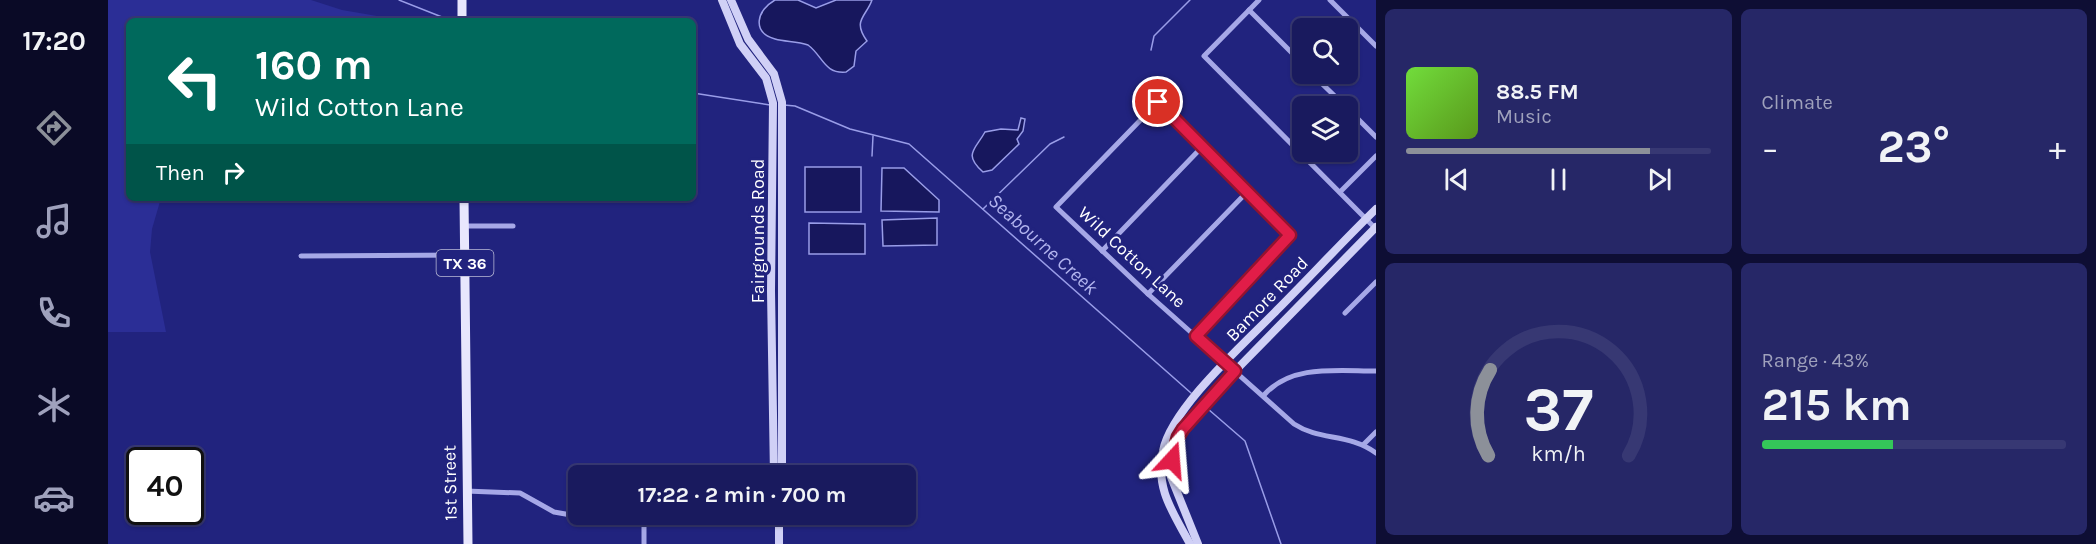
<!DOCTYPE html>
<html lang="en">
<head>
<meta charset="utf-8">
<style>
	body { margin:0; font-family:Karla,sans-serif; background:#262767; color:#f1f3f6; height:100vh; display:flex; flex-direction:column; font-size:22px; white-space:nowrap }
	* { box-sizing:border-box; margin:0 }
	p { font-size:20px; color:#9fa1bc }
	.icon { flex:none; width:33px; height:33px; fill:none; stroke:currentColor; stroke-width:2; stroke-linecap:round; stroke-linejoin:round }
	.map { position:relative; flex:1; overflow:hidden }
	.drawer { display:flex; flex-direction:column; gap:9px; padding:9px; background:#0e0e34; width:720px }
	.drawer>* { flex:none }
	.guide { position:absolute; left:18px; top:18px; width:570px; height:183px; border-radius:9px; box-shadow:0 2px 4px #0004,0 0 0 2px #373873; background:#00695c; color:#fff; overflow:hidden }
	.controls { position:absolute; left:1184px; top:18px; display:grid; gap:12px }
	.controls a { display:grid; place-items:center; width:66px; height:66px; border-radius:9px; background:#191a5e; box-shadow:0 2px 4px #0004,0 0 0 2px #373873; font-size:30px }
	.speed { position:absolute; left:18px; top:447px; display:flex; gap:12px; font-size:30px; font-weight:700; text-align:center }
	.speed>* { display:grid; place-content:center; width:78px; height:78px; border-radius:50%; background:#191a5e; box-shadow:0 2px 4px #0004,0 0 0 2px #373873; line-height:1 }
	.speed .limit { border:3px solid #111; border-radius:9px; background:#fff; color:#111 }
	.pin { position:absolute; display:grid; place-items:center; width:51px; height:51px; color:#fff; margin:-26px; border:3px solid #fff; border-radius:50%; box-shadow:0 2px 6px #0007 }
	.me { position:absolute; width:66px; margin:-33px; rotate:19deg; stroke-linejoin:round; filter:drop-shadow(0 0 4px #0008) }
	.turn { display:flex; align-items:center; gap:21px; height:126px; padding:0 30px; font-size:27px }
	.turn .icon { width:78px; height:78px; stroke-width:2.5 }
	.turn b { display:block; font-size:42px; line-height:51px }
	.then { display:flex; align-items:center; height:57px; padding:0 30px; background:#0003; gap:12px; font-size:22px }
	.big { font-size:45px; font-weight:700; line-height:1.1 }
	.drawer .card { flex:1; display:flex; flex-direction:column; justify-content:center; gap:9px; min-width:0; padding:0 21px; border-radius:9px; background:#262767 }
	.drawer .dial { align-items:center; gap:0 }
	.dial svg { height:156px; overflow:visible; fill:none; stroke:#373873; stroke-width:7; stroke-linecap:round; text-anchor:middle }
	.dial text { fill:#f1f3f6; stroke:none }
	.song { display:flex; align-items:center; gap:18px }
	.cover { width:72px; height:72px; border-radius:9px; background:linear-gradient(135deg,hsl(100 70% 55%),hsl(90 70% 35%)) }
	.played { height:6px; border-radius:3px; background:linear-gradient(90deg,#8c9099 80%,#373873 80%) }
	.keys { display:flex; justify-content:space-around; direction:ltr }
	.heat { display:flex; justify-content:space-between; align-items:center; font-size:33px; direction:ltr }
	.charge { height:9px; border-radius:4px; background:linear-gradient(90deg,#34c759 43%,#373873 0) }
	.drawer .tiles { flex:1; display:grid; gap:9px; grid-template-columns:repeat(2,1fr) }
	.trip { position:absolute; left:460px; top:465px; width:348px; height:60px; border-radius:9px; background:#191a5e; box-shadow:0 2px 4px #0004,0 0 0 2px #373873; font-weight:700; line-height:60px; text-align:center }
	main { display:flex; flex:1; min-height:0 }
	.menu { display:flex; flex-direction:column; width:108px; justify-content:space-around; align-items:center; background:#0a0a26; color:#9fa1bc }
	.menu .icon { width:42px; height:42px }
	.menu .current { color:#8c9099 }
	.menu b { font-size:27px; color:#f1f3f6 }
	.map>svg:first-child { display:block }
</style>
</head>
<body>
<main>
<nav class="menu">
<b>17:20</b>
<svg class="icon current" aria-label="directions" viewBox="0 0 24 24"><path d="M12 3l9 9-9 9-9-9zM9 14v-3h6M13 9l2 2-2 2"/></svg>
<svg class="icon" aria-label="music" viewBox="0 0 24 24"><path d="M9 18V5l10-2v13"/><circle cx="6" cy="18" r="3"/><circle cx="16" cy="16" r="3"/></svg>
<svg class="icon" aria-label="phone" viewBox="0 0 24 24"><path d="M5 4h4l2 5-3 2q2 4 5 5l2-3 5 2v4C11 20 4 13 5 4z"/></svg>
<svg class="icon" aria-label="climate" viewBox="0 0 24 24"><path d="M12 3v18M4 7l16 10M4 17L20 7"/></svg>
<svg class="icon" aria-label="car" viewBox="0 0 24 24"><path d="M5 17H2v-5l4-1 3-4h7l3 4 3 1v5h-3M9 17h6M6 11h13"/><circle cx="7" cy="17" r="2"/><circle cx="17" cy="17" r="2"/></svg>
</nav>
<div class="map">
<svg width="1268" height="544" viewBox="0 0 1268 544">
	<rect width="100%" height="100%" fill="#21237e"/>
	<path fill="#2b2e96" d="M0,0H203L234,10L298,21H21V198H53L44,229L42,252L58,332H0Z"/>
	<g fill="#17175d" stroke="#999de8" stroke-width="1.5">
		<path d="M667,0H690L708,8L728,0H764C758,17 744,20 759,41L748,51L746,66L738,72C716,74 715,56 700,45C689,41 678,42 667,39C643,32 649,10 667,0Z"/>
		<path d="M913,118L917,119L915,131L909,139L911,144L884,170L875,172C855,154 867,150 877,132L893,129L910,130Z"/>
		<rect x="697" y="167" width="56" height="45"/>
		<path d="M774,168H796L831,200V212L773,211Z"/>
		<path d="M829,218V245L775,246L774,220Z"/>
		<path d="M701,223L757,224V254H701Z"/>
	</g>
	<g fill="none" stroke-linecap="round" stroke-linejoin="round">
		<g stroke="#999de8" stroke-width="1.5">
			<path d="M291,0L339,19H347"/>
			<path d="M360,20L385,21"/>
			<path d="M1043,50L1046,36L1082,0"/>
			<path d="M585,93L662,105"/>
			<path d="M676,105L687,106L742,129L801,144L1083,393"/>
			<path d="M764,156L765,136"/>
			<path d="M875,209L942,144L956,137"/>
			<path d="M1100,409L1137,441L1173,544"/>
		</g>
		<g stroke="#a6a8e7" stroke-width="5">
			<path d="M1151,0L1096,56L1268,229"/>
			<path d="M1222,0L1268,46"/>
			<path d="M1141,10L1194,63"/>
			<path d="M1204,74L1237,106"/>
			<path d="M1239,108L1268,137"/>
			<path d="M1232,192L1268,156"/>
			<path d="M356,226H405"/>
			<path d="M994,251L1095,146"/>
			<path d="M193,256L357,255"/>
			<path d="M1040,294L1140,191"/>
			<path d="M1237,313L1268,282"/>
			<path d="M1088,336L1182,235L1050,102L948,207L1040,294L1186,424C1212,441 1241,433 1268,453"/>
			<path d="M1156,395C1183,364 1230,371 1268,371"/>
			<path d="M1256,444L1268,432"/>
			<path d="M358,491L412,493L446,512L463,515L632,514"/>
			<path d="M536,515V544"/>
		</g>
		<g stroke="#d0d0f6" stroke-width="8">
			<path d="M614,0L632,44L658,78L665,103L663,291L666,476"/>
			<path d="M623,0L640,39L666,74L674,102V476"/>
			<path d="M671,514V544"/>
			<path d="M1082,544C1065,512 1047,489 1055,451C1063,408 1138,342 1169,310C1202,277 1234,242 1268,209"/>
			<path d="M1090,544L1063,477L1064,460L1070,437L1127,371L1268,227"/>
		</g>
		<g stroke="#e8e7fd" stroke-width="9">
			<path d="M354,0V21"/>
			<path d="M356,198L360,544"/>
		</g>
	</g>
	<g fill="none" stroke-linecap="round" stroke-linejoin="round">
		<g stroke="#92132f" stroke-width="15">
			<path id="route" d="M1050,102L1182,235L1088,336L1127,371L1075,429L1070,437L1064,460"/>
		</g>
		<use href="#route" stroke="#e11d48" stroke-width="10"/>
	</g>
	<g text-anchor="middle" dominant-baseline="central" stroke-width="6" stroke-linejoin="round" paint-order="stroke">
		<rect fill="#21237e" stroke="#bcbdd8" stroke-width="1.5" x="328.5" y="250" width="57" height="26" rx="4.5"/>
		<g font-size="16" font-weight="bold" fill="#fff">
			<text x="357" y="263">TX 36</text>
		</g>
		<g font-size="18" fill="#fff" stroke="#21237e">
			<text transform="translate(650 231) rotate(-90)">Fairgrounds Road</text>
			<text transform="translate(1024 257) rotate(43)">Wild Cotton Lane</text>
			<text transform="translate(1159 299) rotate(-46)">Bamore Road</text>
			<text transform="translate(342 483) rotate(-91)">1st Street</text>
		</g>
		<g font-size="20" font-style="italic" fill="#b1b3ee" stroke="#21237e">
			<text transform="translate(935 244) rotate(42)">Seabourne Creek</text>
		</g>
	</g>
</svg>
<div class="controls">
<a><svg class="icon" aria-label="search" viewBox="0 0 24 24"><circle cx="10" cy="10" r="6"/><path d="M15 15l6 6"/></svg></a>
<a><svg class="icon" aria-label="layers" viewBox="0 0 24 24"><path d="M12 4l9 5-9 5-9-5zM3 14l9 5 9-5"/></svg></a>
</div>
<div class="speed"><div class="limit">40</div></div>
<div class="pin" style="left:1050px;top:102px;background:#d93025"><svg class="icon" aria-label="arrive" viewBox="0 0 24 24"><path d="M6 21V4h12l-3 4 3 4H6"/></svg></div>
<svg class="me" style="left:1064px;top:460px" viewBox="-20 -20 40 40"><path d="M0-17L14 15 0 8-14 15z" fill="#e11d48" stroke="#fff" stroke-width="4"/></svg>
<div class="trip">17:22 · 2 min · 700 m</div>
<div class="guide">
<div class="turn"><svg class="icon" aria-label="left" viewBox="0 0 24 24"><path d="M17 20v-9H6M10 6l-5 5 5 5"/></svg><div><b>160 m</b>Wild Cotton Lane</div></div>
<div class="then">Then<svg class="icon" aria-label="right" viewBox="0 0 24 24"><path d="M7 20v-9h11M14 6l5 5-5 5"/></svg></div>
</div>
</div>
<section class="drawer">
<div class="tiles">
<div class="card">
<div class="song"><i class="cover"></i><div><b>88.5 FM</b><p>Music</p></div></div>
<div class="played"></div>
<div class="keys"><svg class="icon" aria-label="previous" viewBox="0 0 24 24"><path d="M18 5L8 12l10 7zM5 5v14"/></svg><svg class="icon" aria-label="pause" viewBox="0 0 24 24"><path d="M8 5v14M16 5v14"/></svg><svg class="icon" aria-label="next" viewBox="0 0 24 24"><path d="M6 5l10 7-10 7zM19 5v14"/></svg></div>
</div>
<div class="card"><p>Climate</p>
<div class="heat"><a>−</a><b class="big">23°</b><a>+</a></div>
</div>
<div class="card dial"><svg viewBox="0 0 100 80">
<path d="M14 69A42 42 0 1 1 86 69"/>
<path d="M14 69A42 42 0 0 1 15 25" stroke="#8c9099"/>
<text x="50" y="56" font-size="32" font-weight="700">37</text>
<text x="50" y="72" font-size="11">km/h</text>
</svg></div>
<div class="card"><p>Range · 43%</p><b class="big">215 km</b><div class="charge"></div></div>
</div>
</section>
</main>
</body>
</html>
